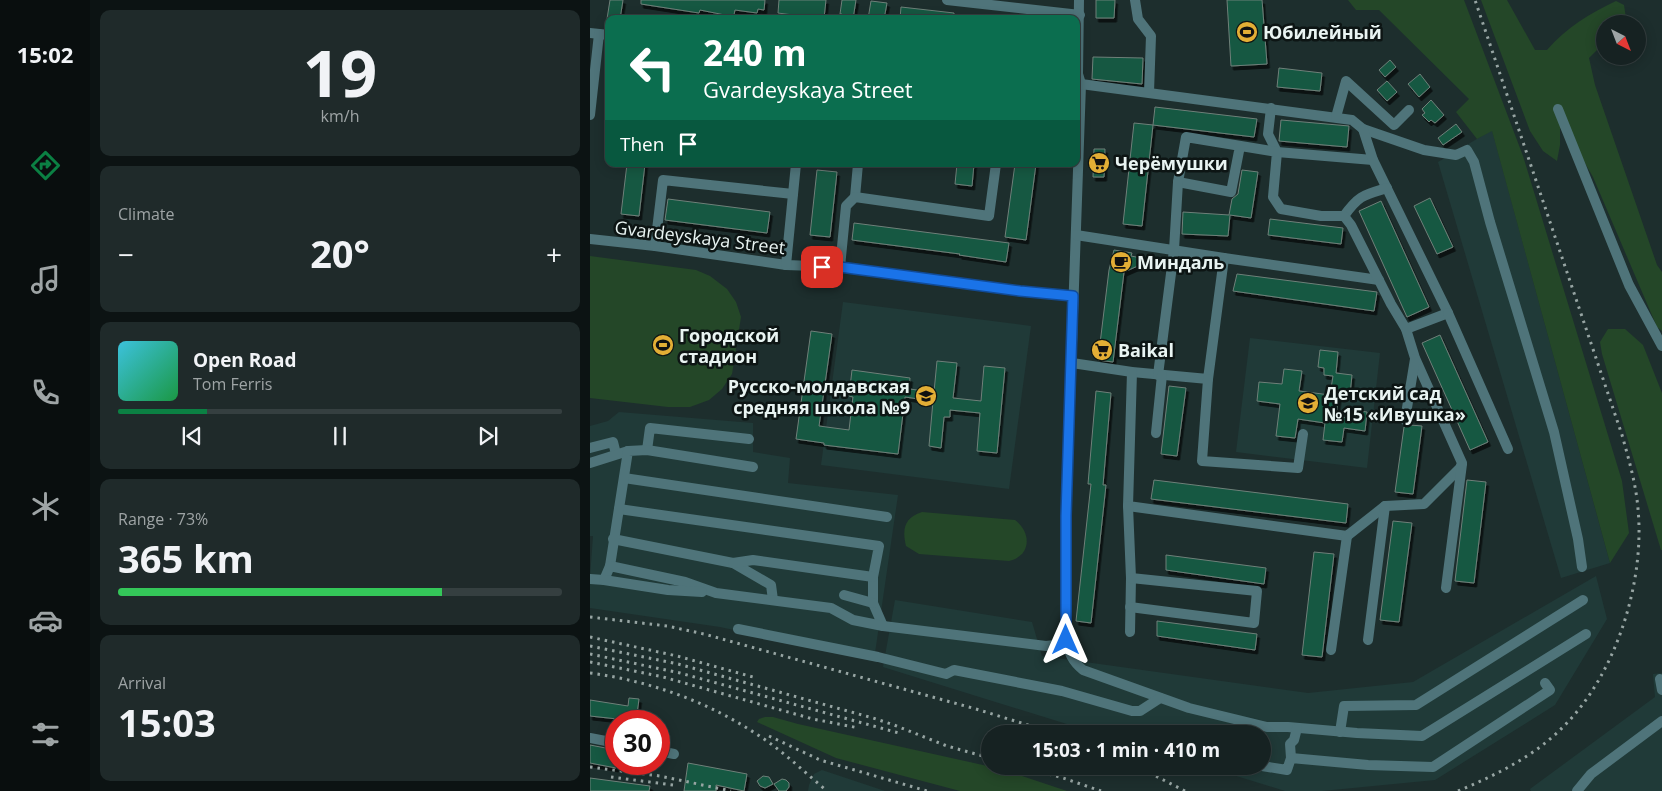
<!DOCTYPE html>
<html lang="en">
<head>
<meta charset="utf-8">
<style>
	body { margin:0; font-family:"Open Sans",sans-serif; background:#1f2a2a; color:#f1f3f6; height:100vh; display:flex; flex-direction:column; font-size:19px; white-space:nowrap }
	* { box-sizing:border-box; margin:0 }
	p { font-size:16px; color:#9ea4a5 }
	.icon { flex:none; width:28px; height:28px; fill:none; stroke:currentColor; stroke-width:2; stroke-linecap:round; stroke-linejoin:round }
	.map { position:relative; flex:1; overflow:hidden }
	.details { display:flex; flex-direction:column; gap:10px; padding:10px; background:#0c1313; width:500px }
	.details>* { flex:none }
	.hud { position:absolute; left:15px; top:15px; width:475px; height:152px; border-radius:10px; box-shadow:0 2px 12px #0003,0 0 0 1px #353f40; background:#0b6e4f; color:#fff; overflow:hidden }
	.needle { width:32px; rotate:138deg }
	.tools { position:absolute; left:1006px; top:15px; display:grid; gap:10px }
	.tools a { display:grid; place-items:center; width:50px; height:50px; border-radius:50%; background:#162222; box-shadow:0 2px 12px #0003,0 0 0 1px #353f40; font-size:25px }
	.speed { position:absolute; left:15px; top:710px; display:flex; gap:10px; font-size:25px; font-weight:700; text-align:center }
	.speed>* { display:grid; place-content:center; width:65px; height:65px; border-radius:50%; background:#162222; box-shadow:0 2px 12px #0003,0 0 0 1px #353f40; line-height:1 }
	.speed .limit { border:8px solid #d22; background:#fff; color:#111 }
	.pin { position:absolute; display:grid; place-items:center; width:42px; height:42px; color:#fff; margin:-21px; border-radius:10px; box-shadow:0 2px 8px #0006 }
	.me { position:absolute; width:55px; margin:-28px; rotate:0deg; stroke-linejoin:round; filter:drop-shadow(0 0 4px #0008) }
	.turn { display:flex; align-items:center; gap:18px; height:105px; padding:0 15px; font-size:22px }
	.turn .icon { width:65px; height:65px; stroke-width:2.5 }
	.turn b { display:block; font-size:35px; line-height:42px }
	.then { display:flex; align-items:center; height:48px; padding:0 15px; background:#0003; gap:10px; font-size:19px }
	.big { font-size:38px; font-weight:700; line-height:1.1 }
	.details .tile { flex:1; display:flex; flex-direction:column; justify-content:center; gap:8px; min-width:0; padding:0 18px; border-radius:10px; background:#1f2a2a }
	.details .dial { align-items:center; gap:0 }
	.dial b { font-size:65px; line-height:1 }
	.song { display:flex; align-items:center; gap:15px }
	.cover { width:60px; height:60px; border-radius:8px; background:linear-gradient(135deg,hsl(190 70% 55%),hsl(140 70% 35%)) }
	.played { height:5px; border-radius:2px; background:linear-gradient(90deg,#0b8043 20%,#353f40 20%) }
	.keys { display:flex; justify-content:space-around; direction:ltr }
	.heat { display:flex; justify-content:space-between; align-items:center; font-size:28px; direction:ltr }
	.charge { height:8px; border-radius:4px; background:linear-gradient(90deg,#34c759 73%,#353f40 0) }
	.trip { position:absolute; left:391px; top:725px; width:290px; height:50px; border-radius:25px; background:#162222; box-shadow:0 2px 12px #0003,0 0 0 1px #353f40; font-weight:700; line-height:50px; text-align:center }
	main { display:flex; flex:1; min-height:0 }
	.tab-bar { display:flex; flex-direction:column; width:90px; justify-content:space-around; align-items:center; background:#090e0e; color:#9ea4a5 }
	.tab-bar .icon { width:35px; height:35px }
	.tab-bar .current { color:#0b8043 }
	.tab-bar b { font-size:22px; color:#f1f3f6 }
	.map>svg:first-child { display:block }
</style>
</head>
<body>
<main>
<nav class="tab-bar">
<b>15:02</b>
<svg class="icon current" aria-label="directions" viewBox="0 0 24 24"><path d="M12 3l9 9-9 9-9-9zM9 14v-3h6M13 9l2 2-2 2"/></svg>
<svg class="icon" aria-label="music" viewBox="0 0 24 24"><path d="M9 18V5l10-2v13"/><circle cx="6" cy="18" r="3"/><circle cx="16" cy="16" r="3"/></svg>
<svg class="icon" aria-label="phone" viewBox="0 0 24 24"><path d="M5 4h4l2 5-3 2q2 4 5 5l2-3 5 2v4C11 20 4 13 5 4z"/></svg>
<svg class="icon" aria-label="climate" viewBox="0 0 24 24"><path d="M12 3v18M4 7l16 10M4 17L20 7"/></svg>
<svg class="icon" aria-label="car" viewBox="0 0 24 24"><path d="M5 17H2v-5l4-1 3-4h7l3 4 3 1v5h-3M9 17h6M6 11h13"/><circle cx="7" cy="17" r="2"/><circle cx="17" cy="17" r="2"/></svg>
<svg class="icon" aria-label="filters" viewBox="0 0 24 24"><path d="M4 7h16M4 17h16"/><circle cx="9" cy="7" r="2"/><circle cx="15" cy="17" r="2"/></svg>
</nav>
<section class="details">
<div class="tile dial"><b>19</b><p>km/h</p></div>
<div class="tile"><p>Climate</p>
<div class="heat"><a>−</a><b class="big">20°</b><a>+</a></div>
</div>
<div class="tile">
<div class="song"><i class="cover"></i><div><b>Open Road</b><p>Tom Ferris</p></div></div>
<div class="played"></div>
<div class="keys"><svg class="icon" aria-label="previous" viewBox="0 0 24 24"><path d="M18 5L8 12l10 7zM5 5v14"/></svg><svg class="icon" aria-label="pause" viewBox="0 0 24 24"><path d="M8 5v14M16 5v14"/></svg><svg class="icon" aria-label="next" viewBox="0 0 24 24"><path d="M6 5l10 7-10 7zM19 5v14"/></svg></div>
</div>
<div class="tile"><p>Range · 73%</p><b class="big">365 km</b><div class="charge"></div></div>
<div class="tile"><p>Arrival</p><b class="big">15:03</b></div>
</section>
<div class="map">
<svg width="1072" height="791" viewBox="0 0 1072 791">
	<defs>
		<filter id="shadow"><feDropShadow dx="2.5" dy="4" stdDeviation="0" flood-color="#0009"/></filter>
	</defs>
	<rect width="100%" height="100%" fill="#1d2e2d"/>
	<g fill="#203a38">
		<path d="M902,130L1020,563L971,578L848,162Z"/>
		<path d="M253,302L441,326L419,489L231,465Z"/>
		<path d="M660,338L790,353L777,468L646,452Z"/>
		<path d="M29,412L163,423V452L200,458L198,483L308,495L284,660L130,627L0,608V577L3,536H0V426L18,421Z"/>
		<path d="M1006,576L1017,619L965,705L845,780L732,791H695L614,766H672V734H509L293,667L305,600L442,622L452,656L718,693L823,682Z"/>
		<path d="M1072,673V791H941L940,789L1065,697L1063,674Z"/>
		<path d="M232,770L295,791H218L219,785L224,774Z"/>
	</g>
	<g fill="#244728">
		<path d="M758,0H874L933,156L1032,481L1039,533L1020,563L902,131L887,139L866,112L879,99L789,10H766Z"/>
		<path d="M891,0H917L945,50H957C976,28 1000,13 1026,1L1034,5L1036,18L1035,24H1015V42L999,58L1005,85L1067,265L1072,272V331L1067,327L1003,177L973,125L970,129V145L967,161L953,151L940,131Z"/>
		<path d="M0,256L106,270L120,276L137,289L146,302L151,317L142,374L132,389L119,400L100,407H78L0,398Z"/>
		<path d="M1018,329H1035L1053,345L1072,393V550H1071L1012,354L1010,342Z"/>
		<path d="M332,512L425,520C442,533 441,556 419,561L329,554L316,546C312,529 314,518 332,512Z"/>
		<path d="M175,717H183L208,724L411,769L477,791H370L246,758L167,722L169,719Z"/>
	</g>
	<g fill="#125843" stroke="#6f8079" filter="url(#shadow)">
		<path d="M20,0H33L30,19H17Z"/>
		<path d="M51,0H175L174,10L168,9L167,13L145,10L143,19H134L135,15L110,10L109,13L51,4Z"/>
		<path d="M189,0H236L234,18L226,17V19H217L218,17L188,13Z"/>
		<path d="M252,0H266L263,19H252V14H250Z"/>
		<path d="M506,0H525L524,18H506Z"/>
		<path d="M637,0H672L677,64L641,66Z"/>
		<path d="M281,1L297,3L294,19H278Z"/>
		<path d="M311,7L364,13V19H310Z"/>
		<path d="M503,57L553,58L552,84L502,79Z"/>
		<path d="M800,60L806,67L795,77L789,70Z"/>
		<path d="M689,68L732,73L730,91L687,87Z"/>
		<path d="M830,74L840,87L829,97L818,84Z"/>
		<path d="M797,81L807,92L797,101L787,90Z"/>
		<path d="M841,100L854,115L845,123L841,120L839,122L832,115L835,113L832,109Z"/>
		<path d="M565,107L667,119L664,137L563,125Z"/>
		<path d="M691,120L759,126L757,147L689,141Z"/>
		<path d="M544,123L563,125L552,226L533,224Z"/>
		<path d="M866,124L872,132L853,145L848,138Z"/>
		<path d="M504,149H515L514,177H503Z"/>
		<path d="M37,164H55L49,216L31,214Z"/>
		<path d="M367,164H384L382,186L365,184Z"/>
		<path d="M425,164H446L436,240L415,237Z"/>
		<path d="M227,170L247,172L240,237L220,235Z"/>
		<path d="M652,170L668,172L661,218L640,215L638,236L592,234L593,212L639,215L642,199L648,194Z"/>
		<path d="M840,198L863,247L847,254L824,206Z"/>
		<path d="M78,199L180,212L177,233L75,220Z"/>
		<path d="M791,201L839,307L817,317L769,211Z"/>
		<path d="M680,219L753,228L751,244L678,235Z"/>
		<path d="M264,223L419,243L416,262L369,255L370,254L262,240Z"/>
		<path d="M524,250L542,253L541,256L551,258L550,265L534,272L523,362L508,360L519,270Z"/>
		<path d="M647,274L787,292L784,311L643,291Z"/>
		<path d="M221,331L242,334L229,426L259,430L263,397L259,396L262,370L320,378L319,389L344,392L347,361L367,363L363,398L391,401L394,366L415,368L407,453L387,451L390,413L360,410V417H354L351,448L339,446L343,401L315,397L308,454L234,445V443L206,439Z"/>
		<path d="M850,335L898,442L880,450L832,343Z"/>
		<path d="M730,350L748,352L746,373L762,375L760,394L749,393L746,417L760,418L761,410L777,412L775,431L754,428L752,442L733,440L735,423L708,419L705,438L686,436L690,404L667,401L669,382L692,384L694,369L712,371L709,391L740,395L743,376L734,375V368L728,367Z"/>
		<path d="M579,386L596,388L587,456L571,454Z"/>
		<path d="M506,391L521,393L513,485H516L501,623L486,621L501,484H498Z"/>
		<path d="M820,425L832,426L823,494L805,492L814,427Z"/>
		<path d="M564,480L758,504L756,523L561,499Z"/>
		<path d="M877,480L896,482L884,583L865,581Z"/>
		<path d="M803,521L822,523L809,622L790,620Z"/>
		<path d="M724,552L744,554L732,657L712,655Z"/>
		<path d="M576,555L676,568L674,584L576,570Z"/>
		<path d="M567,621L667,634L665,650L567,636Z"/>
		<path d="M39,698L49,699L46,721L0,716V700L38,706Z"/>
		<path d="M0,745L26,750V768L0,763Z"/>
		<path d="M98,763L157,774L154,791L126,785V791H94Z"/>
		<path d="M173,776L179,777L183,784L175,788L170,786L167,781Z"/>
		<path d="M0,778L60,786L59,791H0Z"/>
		<path d="M192,779L196,780L199,783V787L196,791H189L184,784Z"/>
	</g>
	<g fill="none" stroke-linecap="round" stroke-linejoin="round">
		<g stroke="#4f747a" stroke-width="10">
			<path d="M357,0L490,15"/>
			<path d="M489,0L488,74L491,84L476,516V640C479,653 482,661 493,670L599,708L677,727H698L767,733L832,736L996,634"/>
			<path d="M545,0L548,19L561,36L559,92"/>
			<path d="M0,33L19,35"/>
			<path d="M491,84L762,120L773,129L834,150L866,155L877,150L884,162L900,222L964,432L988,539L992,567"/>
			<path d="M681,108L678,134L687,152L783,160"/>
			<path d="M968,109L1039,285L1072,346"/>
			<path d="M0,115L9,34"/>
			<path d="M746,117L756,81L804,125L819,110"/>
			<path d="M773,129L783,160L858,313L816,329"/>
			<path d="M265,197L268,164"/>
			<path d="M754,216C769,195 774,195 797,188"/>
			<path d="M0,239L65,246L196,265L250,267L430,291L483,296"/>
			<path d="M65,246L73,180L203,194"/>
			<path d="M634,258L789,280"/>
			<path d="M196,265L206,164"/>
			<path d="M250,267L256,206L265,197L399,216L406,164"/>
			<path d="M858,313L918,449"/>
			<path d="M482,363L542,372L618,379L634,258L486,235"/>
			<path d="M542,372L538,506L757,536L795,506L834,504L870,468L872,463L825,358L816,329L801,304L761,225L754,216H731L691,209L683,197L687,152L596,137L588,182L641,192L650,146"/>
			<path d="M568,375L584,250L588,182"/>
			<path d="M618,379L612,461L708,468L713,434"/>
			<path d="M815,420L825,359"/>
			<path d="M566,433L572,375"/>
			<path d="M0,448L23,442L26,454"/>
			<path d="M57,450L60,428L159,439"/>
			<path d="M0,463L38,451"/>
			<path d="M34,478L297,517"/>
			<path d="M538,506L541,578L540,632"/>
			<path d="M29,509L289,546L283,577V603L293,626"/>
			<path d="M23,539L143,563L181,585L183,600"/>
			<path d="M143,563L163,560L283,577"/>
			<path d="M20,566L38,451L57,450L163,467"/>
			<path d="M0,579L14,580L20,566L95,582L126,593L241,608L263,620L293,626L456,646L465,645L476,640"/>
			<path d="M14,580L78,590L112,592"/>
			<path d="M856,588L872,464"/>
			<path d="M254,595L283,603"/>
			<path d="M540,607L664,623L667,591L541,578"/>
			<path d="M148,629L288,657L356,674L364,670L472,691L542,711H550L570,698"/>
			<path d="M778,640L795,506"/>
			<path d="M741,650L757,536"/>
			<path d="M1070,679L1072,690"/>
			<path d="M750,732L754,706L826,705L993,600"/>
			<path d="M0,738L26,743"/>
			<path d="M69,751L84,754"/>
			<path d="M701,758L700,744L704,740L707,728"/>
			<path d="M672,766L697,770L701,758L778,765L843,767L960,690L955,683"/>
			<path d="M987,791L1001,774L1072,721"/>
		</g>
		<g stroke="#97a5a3" stroke-width="3" stroke-dasharray="2.5 5" stroke-linecap="butt">
			<path d="M0,617L77,626L114,634L386,709L467,734"/>
			<path d="M0,637L87,656L163,677"/>
			<path d="M0,646L88,664L283,718L304,725L357,746L400,758"/>
			<path d="M0,654L90,673L309,733"/>
			<path d="M0,662L73,677L223,719L269,728"/>
			<path d="M0,673C66,682 127,705 181,744C200,758 218,775 237,791"/>
			<path d="M179,736L230,760L337,791"/>
			<path d="M430,766L473,778L511,791"/>
			<path d="M546,766L595,791"/>
			<path d="M0,767L70,776L141,791"/>
			<path d="M21,777L83,785"/>
			<path d="M868,791C906,775 945,756 974,726C1026,674 1055,582 1048,509C1046,484 1039,460 1032,435L885,0"/>
		</g>
	</g>
	<g fill="none" stroke-linecap="round" stroke-linejoin="round">
		<g stroke="#114b97" stroke-width="12">
			<path id="route" d="M232,267H250L430,291L483,296L476,516V640"/>
		</g>
		<use href="#route" stroke="#1a73e8" stroke-width="9"/>
	</g>
	<defs>
		<g id="stadium-disc" transform="scale(1.125)"><circle r="9.5" fill="#e3ae35" stroke="#0d1514"/><path d="M0-5a6.5 5 0 1 0 0 10a6.5 5 0 1 0 0-10ZM-3.5-1.8h7v3.6h-7Z" fill="#111"/></g>
		<g id="supermarket-disc" transform="scale(1.125)"><circle r="9.5" fill="#e3ae35" stroke="#0d1514"/><path d="M-6-5.5h2.5l.6 2H6L4.5 2H-2.5L-4.4-4H-6ZM-1.5 3.2a1.3 1.3 0 1 0 .1 0ZM3 3.2a1.3 1.3 0 1 0 .1 0Z" fill="#111"/></g>
		<g id="cafe-disc" transform="scale(1.125)"><circle r="9.5" fill="#e3ae35" stroke="#0d1514"/><path d="M-5.5-4.5H6V0H3Q3 3.5 0 3.5H-2.5Q-5.5 3.5-5.5 0ZM3-3.2v2h1.7v-2ZM-6 4.5H4V6H-6Z" fill="#111"/></g>
		<g id="school-disc" transform="scale(1.125)"><circle r="9.5" fill="#e3ae35" stroke="#0d1514"/><path d="M0-5L7-2L0 1L-7-2ZM-4 1L0 2.5L4 1V4Q0 6-4 4Z" fill="#111"/></g>
	</defs>
	<g fill-rule="evenodd">
		<use href="#stadium-disc" x="657" y="32"/>
		<use href="#supermarket-disc" x="509" y="163"/>
		<use href="#cafe-disc" x="531" y="262"/>
		<use href="#stadium-disc" x="73" y="345"/>
		<use href="#supermarket-disc" x="512" y="350"/>
		<use href="#school-disc" x="336" y="396"/>
		<use href="#school-disc" x="718" y="403"/>
	</g>
	<g text-anchor="middle" dominant-baseline="central" stroke-width="5" stroke-linejoin="round" paint-order="stroke">
		<g font-size="18" font-weight="bold" fill="#e9f4f2" stroke="#0d1514" text-anchor="start">
			<text x="673" y="32">Юбилейный</text>
			<text x="525" y="163">Черёмушки</text>
			<text x="547" y="262">Миндаль</text>
			<text x="89" y="335">Городской<tspan x="89" dy="21">стадион</tspan></text>
			<text x="528" y="350">Baikal</text>
			<text x="320" y="386" text-anchor="end">Русско-молдавская<tspan x="320" dy="21">средняя школа №9</tspan></text>
			<text x="734" y="393">Детский сад<tspan x="734" dy="21">№15 «Ивушка»</tspan></text>
		</g>
		<g font-size="18" fill="#e9f4f2" stroke="#0d1514">
			<text transform="translate(110 237) rotate(7)">Gvardeyskaya Street</text>
		</g>
	</g>
</svg>
<div class="tools">
<a><svg class="needle" viewBox="-14 -14 28 28"><path d="M0-13l5 13h-10z" fill="#e53935"/><path d="M0 13l5-13h-10z" fill="#9ea4a5"/></svg></a>
</div>
<div class="speed"><div class="limit">30</div></div>
<div class="pin" style="left:232px;top:267px;background:#d93025"><svg class="icon" aria-label="arrive" viewBox="0 0 24 24"><path d="M6 21V4h12l-3 4 3 4H6"/></svg></div>
<svg class="me" style="left:476px;top:640px" viewBox="-20 -20 40 40"><path d="M0-17L14 15 0 8-14 15z" fill="#1a73e8" stroke="#fff" stroke-width="4"/></svg>
<div class="trip">15:03 · 1 min · 410 m</div>
<div class="hud">
<div class="turn"><svg class="icon" aria-label="left" viewBox="0 0 24 24"><path d="M17 20v-9H6M10 6l-5 5 5 5"/></svg><div><b>240 m</b>Gvardeyskaya Street</div></div>
<div class="then">Then<svg class="icon" aria-label="arrive" viewBox="0 0 24 24"><path d="M6 21V4h12l-3 4 3 4H6"/></svg></div>
</div>
</div>
</main>
</body>
</html>
